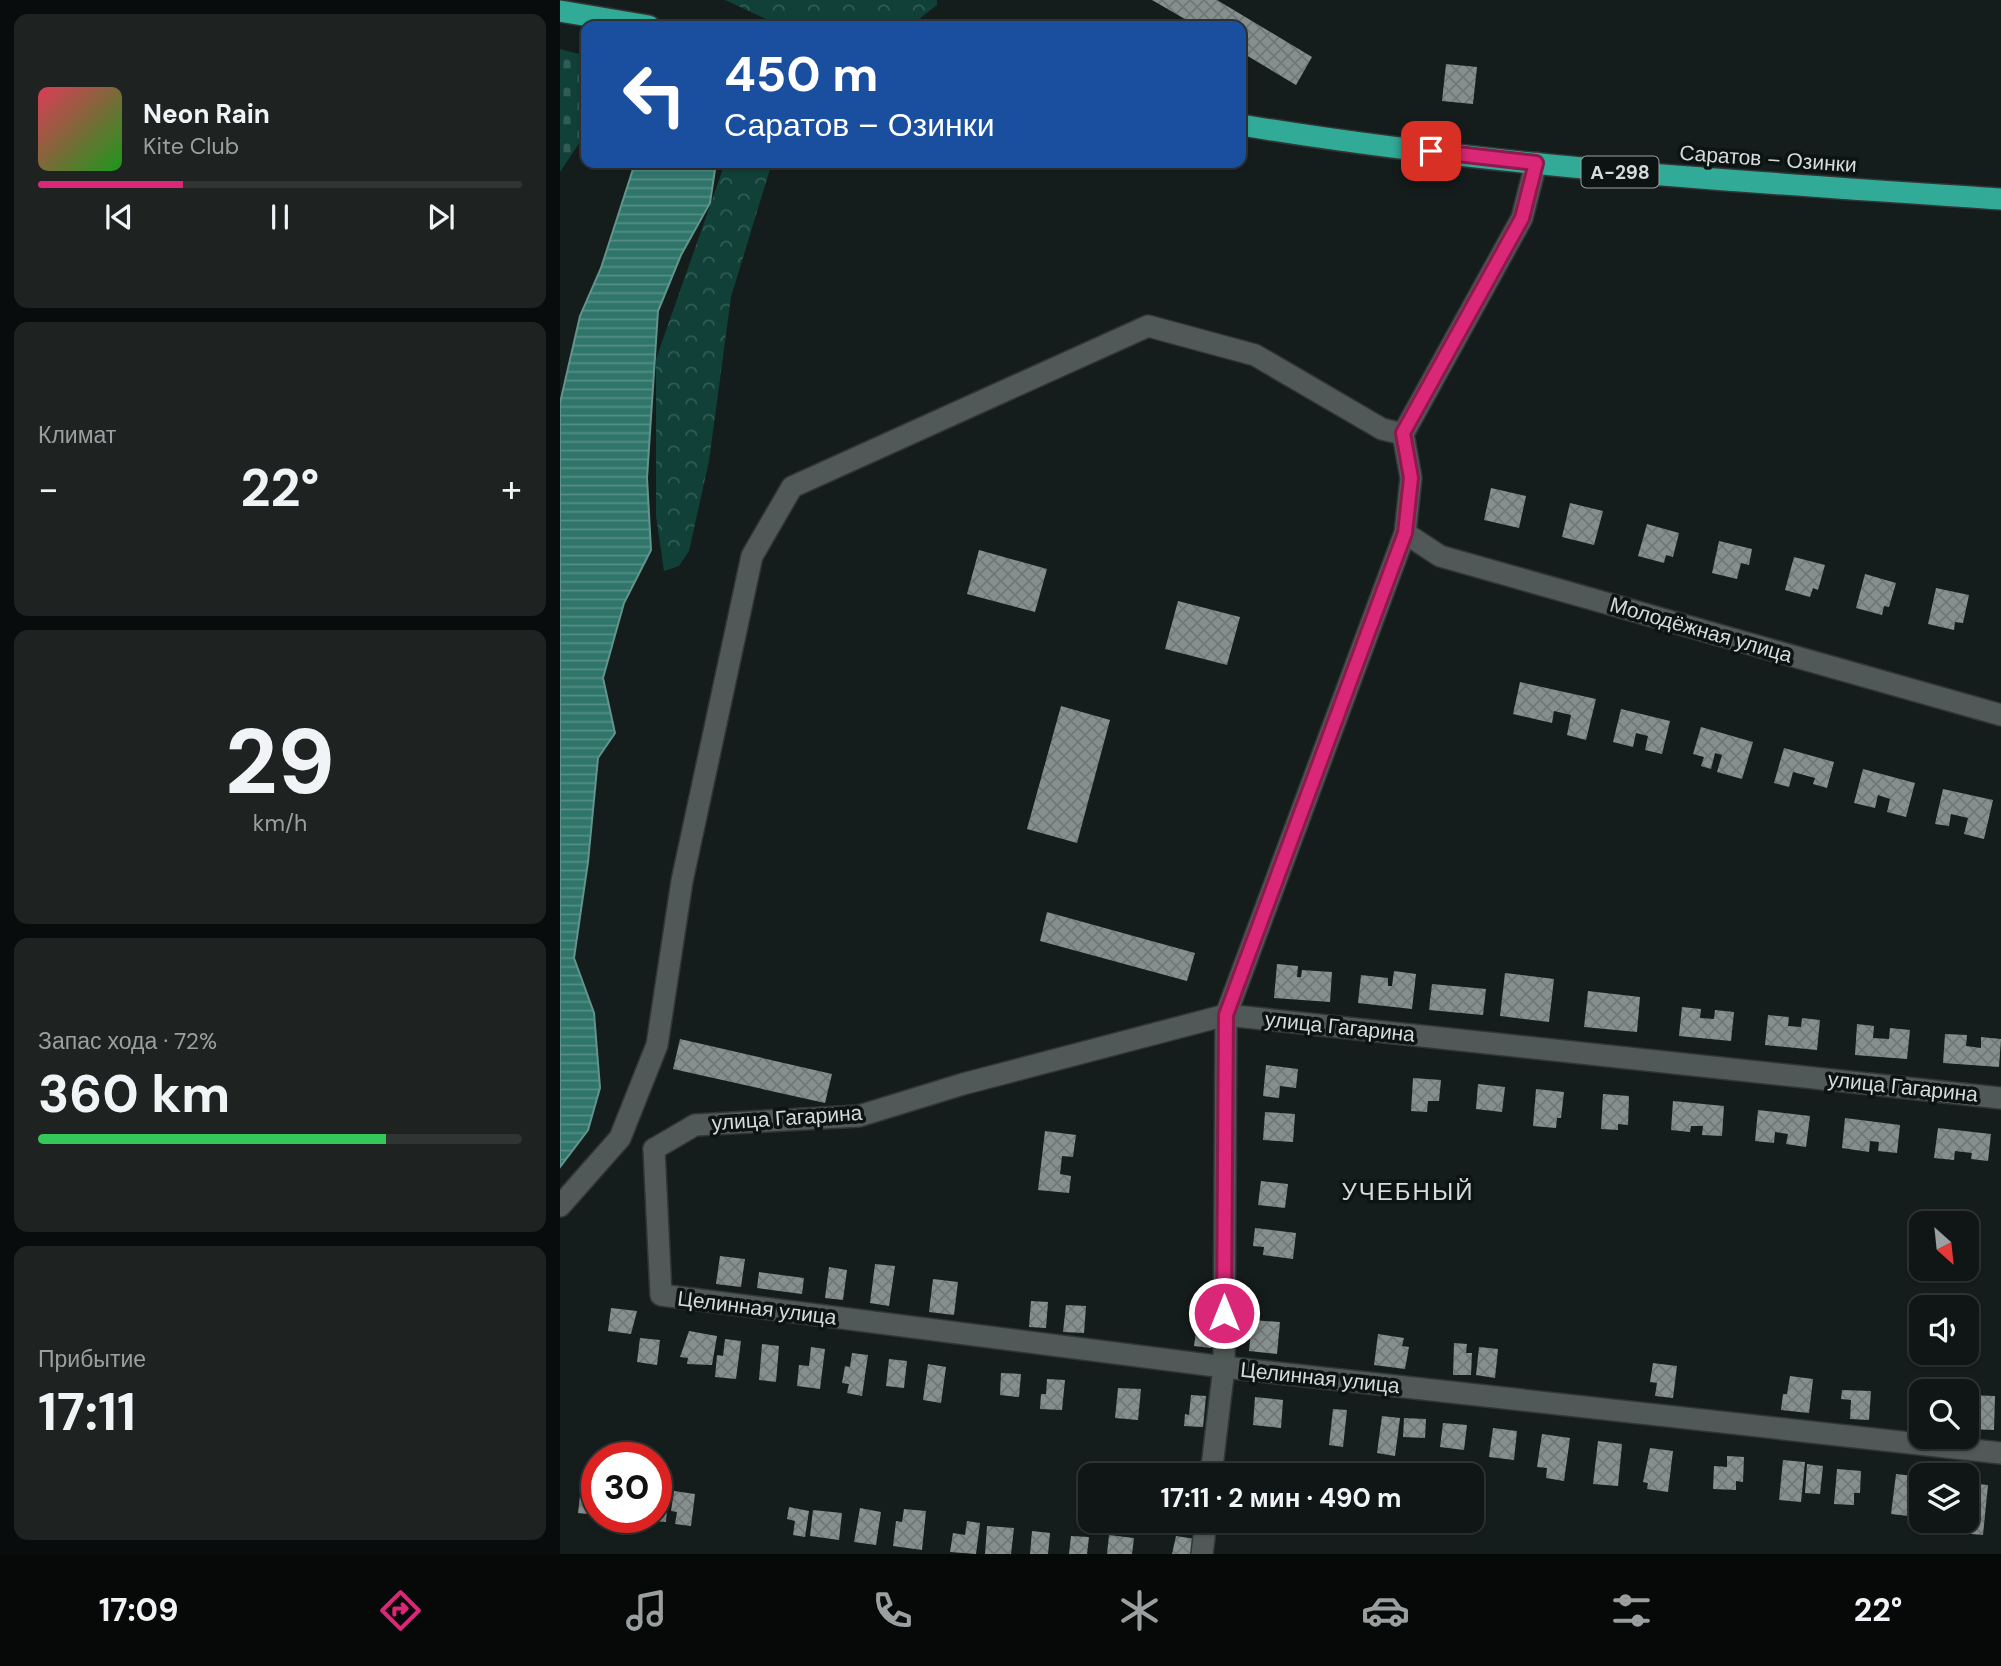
<!DOCTYPE html>
<html lang="ru">
<head>
<meta charset="utf-8">
<style>
	body { margin:0; font-family:"DM Sans",sans-serif; background:#1e2322; color:#f1f3f6; height:100vh; display:flex; flex-direction:column; font-size:26px; white-space:nowrap }
	* { box-sizing:border-box; margin:0 }
	p { font-size:23px; color:#9c9fa0 }
	.icon { flex:none; width:38px; height:38px; fill:none; stroke:currentColor; stroke-width:2; stroke-linecap:round; stroke-linejoin:round }
	.map { position:relative; flex:1; overflow:hidden }
	.side { display:flex; flex-direction:column; gap:14px; padding:14px; background:#090c0c; width:560px }
	.side>* { flex:none }
	.hud { position:absolute; left:21px; top:21px; width:665px; height:147px; border-radius:14px; box-shadow:0 2px 5px #0004,0 0 0 2px #303534; background:#1a4fa0; color:#fff; overflow:hidden }
	.needle { width:46px; rotate:153deg }
	.tools { position:absolute; left:1349px; top:1211px; display:grid; gap:14px }
	.tools a { display:grid; place-items:center; width:70px; height:70px; border-radius:14px; background:#101615; box-shadow:0 2px 5px #0004,0 0 0 2px #303534; font-size:35px }
	.speed { position:absolute; left:21px; top:1442px; display:flex; gap:14px; font-size:35px; font-weight:700; text-align:center }
	.speed>* { display:grid; place-content:center; width:91px; height:91px; border-radius:50%; background:#101615; box-shadow:0 2px 5px #0004,0 0 0 2px #303534; line-height:1 }
	.speed .limit { border:10px solid #d22; background:#fff; color:#111 }
	.pin { position:absolute; display:grid; place-items:center; width:60px; height:60px; color:#fff; margin:-30px; border-radius:14px; box-shadow:0 4px 10px #0006 }
	.me { position:absolute; width:77px; margin:-38px; rotate:0deg; stroke-linejoin:round; filter:drop-shadow(0 0 5px #0008) }
	.turn { display:flex; align-items:center; gap:24px; height:147px; padding:0 28px; font-size:32px }
	.turn .icon { width:91px; height:91px; stroke-width:2.5 }
	.turn b { display:block; font-size:49px; line-height:60px }
	.big { font-size:52px; font-weight:700; line-height:1.1 }
	.side .card { flex:1; display:flex; flex-direction:column; justify-content:center; gap:10px; min-width:0; padding:0 24px; border-radius:14px; background:#1e2322 }
	.side .dial { align-items:center; gap:0 }
	.dial b { font-size:91px; line-height:1 }
	.song { display:flex; align-items:center; gap:21px }
	.cover { width:84px; height:84px; border-radius:10px; background:linear-gradient(135deg,hsl(350 70% 55%),hsl(120 70% 35%)) }
	.played { height:7px; border-radius:4px; background:linear-gradient(90deg,#db2777 30%,#303534 30%) }
	.keys { display:flex; justify-content:space-around; direction:ltr }
	.heat { display:flex; justify-content:space-between; align-items:center; font-size:38px; direction:ltr }
	.charge { height:10px; border-radius:5px; background:linear-gradient(90deg,#34c759 72%,#303534 0) }
	.trip { position:absolute; left:518px; top:1463px; width:406px; height:70px; border-radius:14px; background:#101615; box-shadow:0 2px 5px #0004,0 0 0 2px #303534; font-weight:700; line-height:70px; text-align:center }
	.tabs { display:flex; height:112px; justify-content:space-around; align-items:center; background:#060908; color:#9c9fa0 }
	.tabs .icon { width:49px; height:49px }
	.tabs .current { color:#db2777 }
	.tabs b { font-size:32px; color:#f1f3f6 }
	main { display:flex; flex:1; min-height:0 }
	.map>svg:first-child { display:block }
</style>
</head>
<body>
<main>
<section class="side">
<div class="card">
<div class="song"><i class="cover"></i><div><b>Neon Rain</b><p>Kite Club</p></div></div>
<div class="played"></div>
<div class="keys"><svg class="icon" aria-label="previous" viewBox="0 0 24 24"><path d="M18 5L8 12l10 7zM5 5v14"/></svg><svg class="icon" aria-label="pause" viewBox="0 0 24 24"><path d="M8 5v14M16 5v14"/></svg><svg class="icon" aria-label="next" viewBox="0 0 24 24"><path d="M6 5l10 7-10 7zM19 5v14"/></svg></div>
</div>
<div class="card"><p>Климат</p>
<div class="heat"><a>−</a><b class="big">22°</b><a>+</a></div>
</div>
<div class="card dial"><b>29</b><p>km/h</p></div>
<div class="card"><p>Запас хода · 72%</p><b class="big">360 km</b><div class="charge"></div></div>
<div class="card"><p>Прибытие</p><b class="big">17:11</b></div>
</section>
<div class="map">
<svg width="1441" height="1554" viewBox="0 0 1441 1554">
	<defs>
		<pattern id="forest-crowns" width="20" height="18" patternUnits="userSpaceOnUse" patternTransform="scale(1.75)"><rect width="20" height="18" fill="#104038"/><path d="M2 6a3 3 0 1 1 6 0M12 15a3 3 0 1 1 6 0" fill="none" stroke="#325b54"/></pattern>
		<pattern id="cemetery-stones" width="16" height="16" patternUnits="userSpaceOnUse" patternTransform="scale(1.75)"><rect width="16" height="16" fill="#104038"/><path d="M2 7V4a2 2 0 0 1 4 0v3zM10 15v-3a2 2 0 0 1 4 0v3z" fill="#325b54"/></pattern>
		<pattern id="water-rules" width="6" height="5" patternUnits="userSpaceOnUse" patternTransform="scale(1.75)"><rect width="6" height="5" fill="#2f756a"/><path d="M0 2.5h6" fill="none" stroke="#568e86"/></pattern>
		<pattern id="building-cross-hatch" width="8" height="8" patternUnits="userSpaceOnUse" patternTransform="scale(1.75)"><rect width="8" height="8" fill="#858f8d"/><path d="M0 0l8 8M0 8l8-8" fill="none" stroke="#707876"/></pattern>
	</defs>
	<rect width="100%" height="100%" fill="#151d1c"/>
	<g fill="url(#forest-crowns)">
		<path d="M165,0H377V5L350,26H221Z"/>
		<path d="M165,163H210V169L171,297L149,461L129,551L119,566L104,571L96,516V359Z"/>
	</g>
	<path fill="url(#cemetery-stones)" d="M0,49L26,56V133L0,172Z"/>
	<path fill="url(#water-rules)" stroke="#61948c" stroke-width="2" d="M75,163H156L150,203L121,255L98,311L87,478L91,550L64,603L43,678L55,733L38,758L28,862L14,958L34,1013L40,1088L28,1130L0,1167V403L20,316L41,268Z"/>
	<g fill="url(#building-cross-hatch)">
		<path d="M592,0H657L752,57L736,85L681,52V26H637Z"/>
		<path d="M886,64L917,67L913,104L882,101Z"/>
		<path d="M931,488L966,496L959,528L924,520Z"/>
		<path d="M1010,503L1043,511L1034,545L1002,537Z"/>
		<path d="M1087,524L1119,533L1113,557L1106,555L1104,563L1078,556Z"/>
		<path d="M1159,541L1192,549L1189,565L1181,563L1177,579L1152,573Z"/>
		<path d="M419,550L487,569L475,612L407,594Z"/>
		<path d="M1234,557L1265,565L1258,590L1253,588L1250,597L1225,590Z"/>
		<path d="M1305,574L1336,583L1329,607L1324,606L1322,615L1296,608Z"/>
		<path d="M1376,588L1409,595L1403,623L1395,622L1394,630L1368,624Z"/>
		<path d="M618,601L680,617L667,665L605,649Z"/>
		<path d="M960,682L1036,699L1026,740L1007,735L1011,715L994,711L992,723L953,714Z"/>
		<path d="M501,706L550,720L517,843L467,829Z"/>
		<path d="M1061,709L1110,721L1102,754L1085,750L1088,736L1076,733L1073,747L1053,742Z"/>
		<path d="M1141,727L1193,742L1182,779L1157,772L1162,755L1155,753L1151,769L1141,766L1144,757L1133,754Z"/>
		<path d="M1224,748L1274,762L1267,788L1253,784L1255,778L1233,772L1229,787L1214,783Z"/>
		<path d="M1303,769L1355,783L1346,817L1327,812L1330,799L1318,795L1315,808L1294,803Z"/>
		<path d="M1383,789L1433,800L1424,839L1404,834L1408,818L1391,814L1389,826L1375,824Z"/>
		<path d="M487,912L635,953L627,981L480,941Z"/>
		<path d="M717,964L738,966L737,977H741L742,970L772,972L770,1002L714,998Z"/>
		<path d="M834,971L856,974L852,1009L798,1003L801,975L828,978V986H832Z"/>
		<path d="M945,973L994,979L989,1022L940,1016Z"/>
		<path d="M872,984L926,989L923,1015L869,1010Z"/>
		<path d="M1028,991L1080,997L1077,1032L1024,1027Z"/>
		<path d="M1122,1007L1141,1009L1140,1018L1154,1019L1155,1010L1174,1012L1171,1041L1119,1036Z"/>
		<path d="M1208,1015L1229,1017L1228,1026L1241,1027L1242,1018L1260,1020L1257,1050L1205,1045Z"/>
		<path d="M1297,1024L1314,1026L1313,1038L1329,1039L1330,1028L1350,1030L1347,1059L1295,1055Z"/>
		<path d="M1385,1034L1407,1035L1406,1046L1421,1048V1037L1441,1039L1439,1067L1383,1063Z"/>
		<path d="M120,1039L272,1074L265,1103L113,1069Z"/>
		<path d="M706,1065L738,1069L736,1088L720,1086L719,1098L703,1096Z"/>
		<path d="M853,1078L881,1080L879,1101H868L867,1112L851,1111Z"/>
		<path d="M918,1084L945,1087L942,1112L916,1109Z"/>
		<path d="M976,1089L1004,1092L1001,1118H997L996,1128L973,1126Z"/>
		<path d="M1043,1094L1069,1096L1068,1125L1058,1124V1130L1041,1129Z"/>
		<path d="M1113,1101L1164,1106L1162,1136L1142,1135L1143,1126H1131L1130,1132L1111,1130Z"/>
		<path d="M1198,1110L1250,1116L1246,1147L1226,1144L1228,1134L1215,1132L1214,1143L1195,1141Z"/>
		<path d="M705,1112L735,1114L733,1142L703,1140Z"/>
		<path d="M1285,1118L1340,1125L1337,1153L1318,1151L1319,1142L1310,1141L1309,1152L1282,1148Z"/>
		<path d="M1378,1128L1431,1134L1428,1161L1411,1159L1412,1153L1395,1151L1394,1160L1374,1158Z"/>
		<path d="M485,1131L516,1135L513,1157L502,1156L500,1174L511,1176L509,1193L478,1190Z"/>
		<path d="M701,1181L728,1184L725,1208L698,1205Z"/>
		<path d="M695,1228L736,1233L733,1259L703,1255L704,1247L693,1246Z"/>
		<path d="M160,1256L185,1259L181,1287L156,1284Z"/>
		<path d="M315,1264L335,1266L329,1306L310,1303Z"/>
		<path d="M269,1267L287,1270L283,1300L265,1298Z"/>
		<path d="M199,1272L244,1278L242,1294L197,1288Z"/>
		<path d="M373,1279L398,1282L394,1315L369,1312Z"/>
		<path d="M471,1301L488,1302L486,1328L469,1327Z"/>
		<path d="M506,1305L526,1306L524,1333L503,1332Z"/>
		<path d="M51,1308L77,1311L71,1334L48,1331Z"/>
		<path d="M638,1316L655,1317L651,1348L634,1346Z"/>
		<path d="M692,1320L720,1322L717,1354L689,1351Z"/>
		<path d="M129,1331L157,1336L152,1365L127,1364L128,1358L120,1357Z"/>
		<path d="M818,1334L844,1338L842,1346L849,1347L845,1369L814,1365Z"/>
		<path d="M80,1338L100,1340L97,1365L77,1362Z"/>
		<path d="M165,1339L181,1341L176,1379L155,1377L157,1355L163,1356Z"/>
		<path d="M894,1343L907,1344L906,1353H912L911,1375H893Z"/>
		<path d="M202,1344L219,1346L216,1382L199,1380Z"/>
		<path d="M251,1347L265,1349L260,1389L237,1386L239,1365L249,1366Z"/>
		<path d="M919,1347L938,1349L935,1378L916,1375Z"/>
		<path d="M292,1353L308,1355L302,1396L287,1393L289,1384L282,1383L285,1366L290,1367Z"/>
		<path d="M329,1359L347,1361L344,1388L326,1386Z"/>
		<path d="M1093,1363L1117,1366L1113,1398L1095,1396L1097,1383L1090,1382Z"/>
		<path d="M368,1364L386,1367L381,1403L363,1400Z"/>
		<path d="M441,1373L461,1374L459,1397L440,1395Z"/>
		<path d="M1230,1376L1253,1379L1249,1413L1221,1410L1223,1394H1227Z"/>
		<path d="M487,1379L505,1380L502,1410L480,1409L481,1394H486Z"/>
		<path d="M558,1388L581,1389L578,1420L555,1418Z"/>
		<path d="M1282,1390L1311,1391L1309,1420L1290,1419L1291,1400L1281,1399Z"/>
		<path d="M631,1395L646,1396L643,1427L624,1426L625,1414L629,1415Z"/>
		<path d="M1407,1395L1435,1396L1434,1430L1407,1429Z"/>
		<path d="M695,1397L723,1400L721,1428L693,1425Z"/>
		<path d="M773,1409L787,1410L783,1447L769,1445Z"/>
		<path d="M822,1416L840,1418L835,1456L817,1453Z"/>
		<path d="M844,1418L866,1419L865,1438L843,1437Z"/>
		<path d="M883,1423L907,1425L904,1450L880,1447Z"/>
		<path d="M933,1428L957,1431L954,1460L929,1457Z"/>
		<path d="M982,1434L1010,1438L1004,1481L986,1478L987,1468L977,1467Z"/>
		<path d="M1038,1441L1062,1444L1058,1486L1033,1484Z"/>
		<path d="M1090,1448L1113,1451L1108,1492L1087,1489L1088,1483L1083,1482Z"/>
		<path d="M1167,1456L1184,1457L1183,1482L1176,1481V1490L1153,1489L1154,1466L1167,1467Z"/>
		<path d="M1223,1460L1245,1462L1241,1502L1219,1500Z"/>
		<path d="M1247,1464L1263,1466L1260,1494L1245,1493Z"/>
		<path d="M1277,1469L1301,1471L1300,1493H1294V1505L1274,1504Z"/>
		<path d="M1336,1474L1362,1477L1358,1517L1331,1514Z"/>
		<path d="M1407,1483L1428,1485L1423,1535L1399,1533L1400,1521H1407Z"/>
		<path d="M114,1491L135,1494L131,1526L115,1524L117,1512L111,1511Z"/>
		<path d="M96,1494L108,1495L106,1522L78,1520L96,1517Z"/>
		<path d="M20,1496L37,1498V1515L18,1513Z"/>
		<path d="M229,1507L249,1511L245,1537L233,1535L235,1521L227,1519Z"/>
		<path d="M300,1508L321,1512L316,1545L294,1542Z"/>
		<path d="M344,1509L366,1511L362,1550L333,1546L336,1521L342,1522Z"/>
		<path d="M253,1510L282,1513L279,1540L250,1536Z"/>
		<path d="M407,1521L420,1523L416,1554L390,1552L393,1533L405,1535Z"/>
		<path d="M427,1526L454,1528L451,1554H425Z"/>
		<path d="M472,1531L490,1533L488,1554H470Z"/>
		<path d="M549,1535L574,1538L572,1554H547Z"/>
		<path d="M511,1536L529,1537L527,1554H509Z"/>
		<path d="M616,1536L636,1539L633,1554H612Z"/>
	</g>
	<g fill="none" stroke-linecap="round" stroke-linejoin="round">
		<g stroke="#313635" stroke-width="24">
			<g id="minor">
				<path d="M845,533L880,556L1441,715"/>
				<path d="M94,1149L101,1295L664,1367L1441,1453"/>
				<path d="M94,1149L135,1125L299,1116L403,1084L666,1015L1441,1098"/>
				<path d="M0,1206L60,1138L97,1045L122,881L192,556L232,487L588,326L695,355L822,429L843,434"/>
				<path d="M651,1475L664,1367L666,1015L845,533L851,478L843,434L962,218L976,163"/>
				<path d="M642,1554L646,1521"/>
			</g>
		</g>
		<g stroke="#313635" stroke-width="24">
			<g id="highway">
				<path d="M0,11L89,26"/>
				<path d="M681,125C932,167 1187,182 1441,199"/>
			</g>
		</g>
		<use href="#minor" stroke="#505957" stroke-width="21"/>
		<use href="#highway" stroke="#31aa98" stroke-width="21"/>
	</g>
	<g fill="none" stroke-linecap="round" stroke-linejoin="round">
		<g stroke="#8e194d" stroke-width="18">
			<path id="route" d="M664,1313L666,1015L845,533L851,478L843,433L962,218L976,163L871,151"/>
		</g>
		<use href="#route" stroke="#db2777" stroke-width="12"/>
	</g>
	<g text-anchor="middle" dominant-baseline="central" stroke-width="7" stroke-linejoin="round" paint-order="stroke">
		<rect fill="#0c1413" stroke="#999f9e" stroke-width="2" x="1021.5" y="156.5" width="77" height="31" rx="5"/>
		<g font-size="19" font-weight="bold" fill="#d6dbda">
			<text x="1060" y="172">А-298</text>
		</g>
		<g font-size="21" fill="#d6dbda" stroke="#0c1413">
			<text transform="translate(1208 159) rotate(4)">Саратов – Озинки</text>
			<text transform="translate(1141 630) rotate(16)">Молодёжная улица</text>
			<text transform="translate(780 1027) rotate(6)">улица Гагарина</text>
			<text transform="translate(1343 1087) rotate(6)">улица Гагарина</text>
			<text transform="translate(227 1118) rotate(-4)">улица Гагарина</text>
			<text transform="translate(197 1308) rotate(7)">Целинная улица</text>
			<text transform="translate(760 1378) rotate(6)">Целинная улица</text>
		</g>
		<g font-size="24" letter-spacing="2" fill="#d6dbda" stroke="#0c1413">
			<text x="848" y="1191">УЧЕБНЫЙ</text>
		</g>
	</g>
</svg>
<div class="tools">
<a><svg class="needle" viewBox="-14 -14 28 28"><path d="M0-13l5 13h-10z" fill="#e53935"/><path d="M0 13l5-13h-10z" fill="#9c9fa0"/></svg></a>
<a><svg class="icon" aria-label="sound" viewBox="0 0 24 24"><path d="M4 9h4l5-4v14l-5-4H4zM17 9q2 3 0 6"/></svg></a>
<a><svg class="icon" aria-label="search" viewBox="0 0 24 24"><circle cx="10" cy="10" r="6"/><path d="M15 15l6 6"/></svg></a>
<a><svg class="icon" aria-label="layers" viewBox="0 0 24 24"><path d="M12 4l9 5-9 5-9-5zM3 14l9 5 9-5"/></svg></a>
</div>
<div class="speed"><div class="limit">30</div></div>
<div class="pin" style="left:871px;top:151px;background:#d93025"><svg class="icon" aria-label="arrive" viewBox="0 0 24 24"><path d="M6 21V4h12l-3 4 3 4H6"/></svg></div>
<svg class="me" style="left:664px;top:1313px" viewBox="-20 -20 40 40"><circle r="17" fill="#db2777" stroke="#fff" stroke-width="3"/><path d="M0-11L8 9 0 5-8 9z" fill="#fff"/></svg>
<div class="trip">17:11 · 2 мин · 490 m</div>
<div class="hud">
<div class="turn"><svg class="icon" aria-label="left" viewBox="0 0 24 24"><path d="M17 20v-9H6M10 6l-5 5 5 5"/></svg><div><b>450 m</b>Саратов – Озинки</div></div>
</div>
</div>
</main>
<nav class="tabs">
<b>17:09</b>
<svg class="icon current" aria-label="directions" viewBox="0 0 24 24"><path d="M12 3l9 9-9 9-9-9zM9 14v-3h6M13 9l2 2-2 2"/></svg>
<svg class="icon" aria-label="music" viewBox="0 0 24 24"><path d="M9 18V5l10-2v13"/><circle cx="6" cy="18" r="3"/><circle cx="16" cy="16" r="3"/></svg>
<svg class="icon" aria-label="phone" viewBox="0 0 24 24"><path d="M5 4h4l2 5-3 2q2 4 5 5l2-3 5 2v4C11 20 4 13 5 4z"/></svg>
<svg class="icon" aria-label="climate" viewBox="0 0 24 24"><path d="M12 3v18M4 7l16 10M4 17L20 7"/></svg>
<svg class="icon" aria-label="car" viewBox="0 0 24 24"><path d="M5 17H2v-5l4-1 3-4h7l3 4 3 1v5h-3M9 17h6M6 11h13"/><circle cx="7" cy="17" r="2"/><circle cx="17" cy="17" r="2"/></svg>
<svg class="icon" aria-label="filters" viewBox="0 0 24 24"><path d="M4 7h16M4 17h16"/><circle cx="9" cy="7" r="2"/><circle cx="15" cy="17" r="2"/></svg>
<b>22°</b>
</nav>
</body>
</html>
